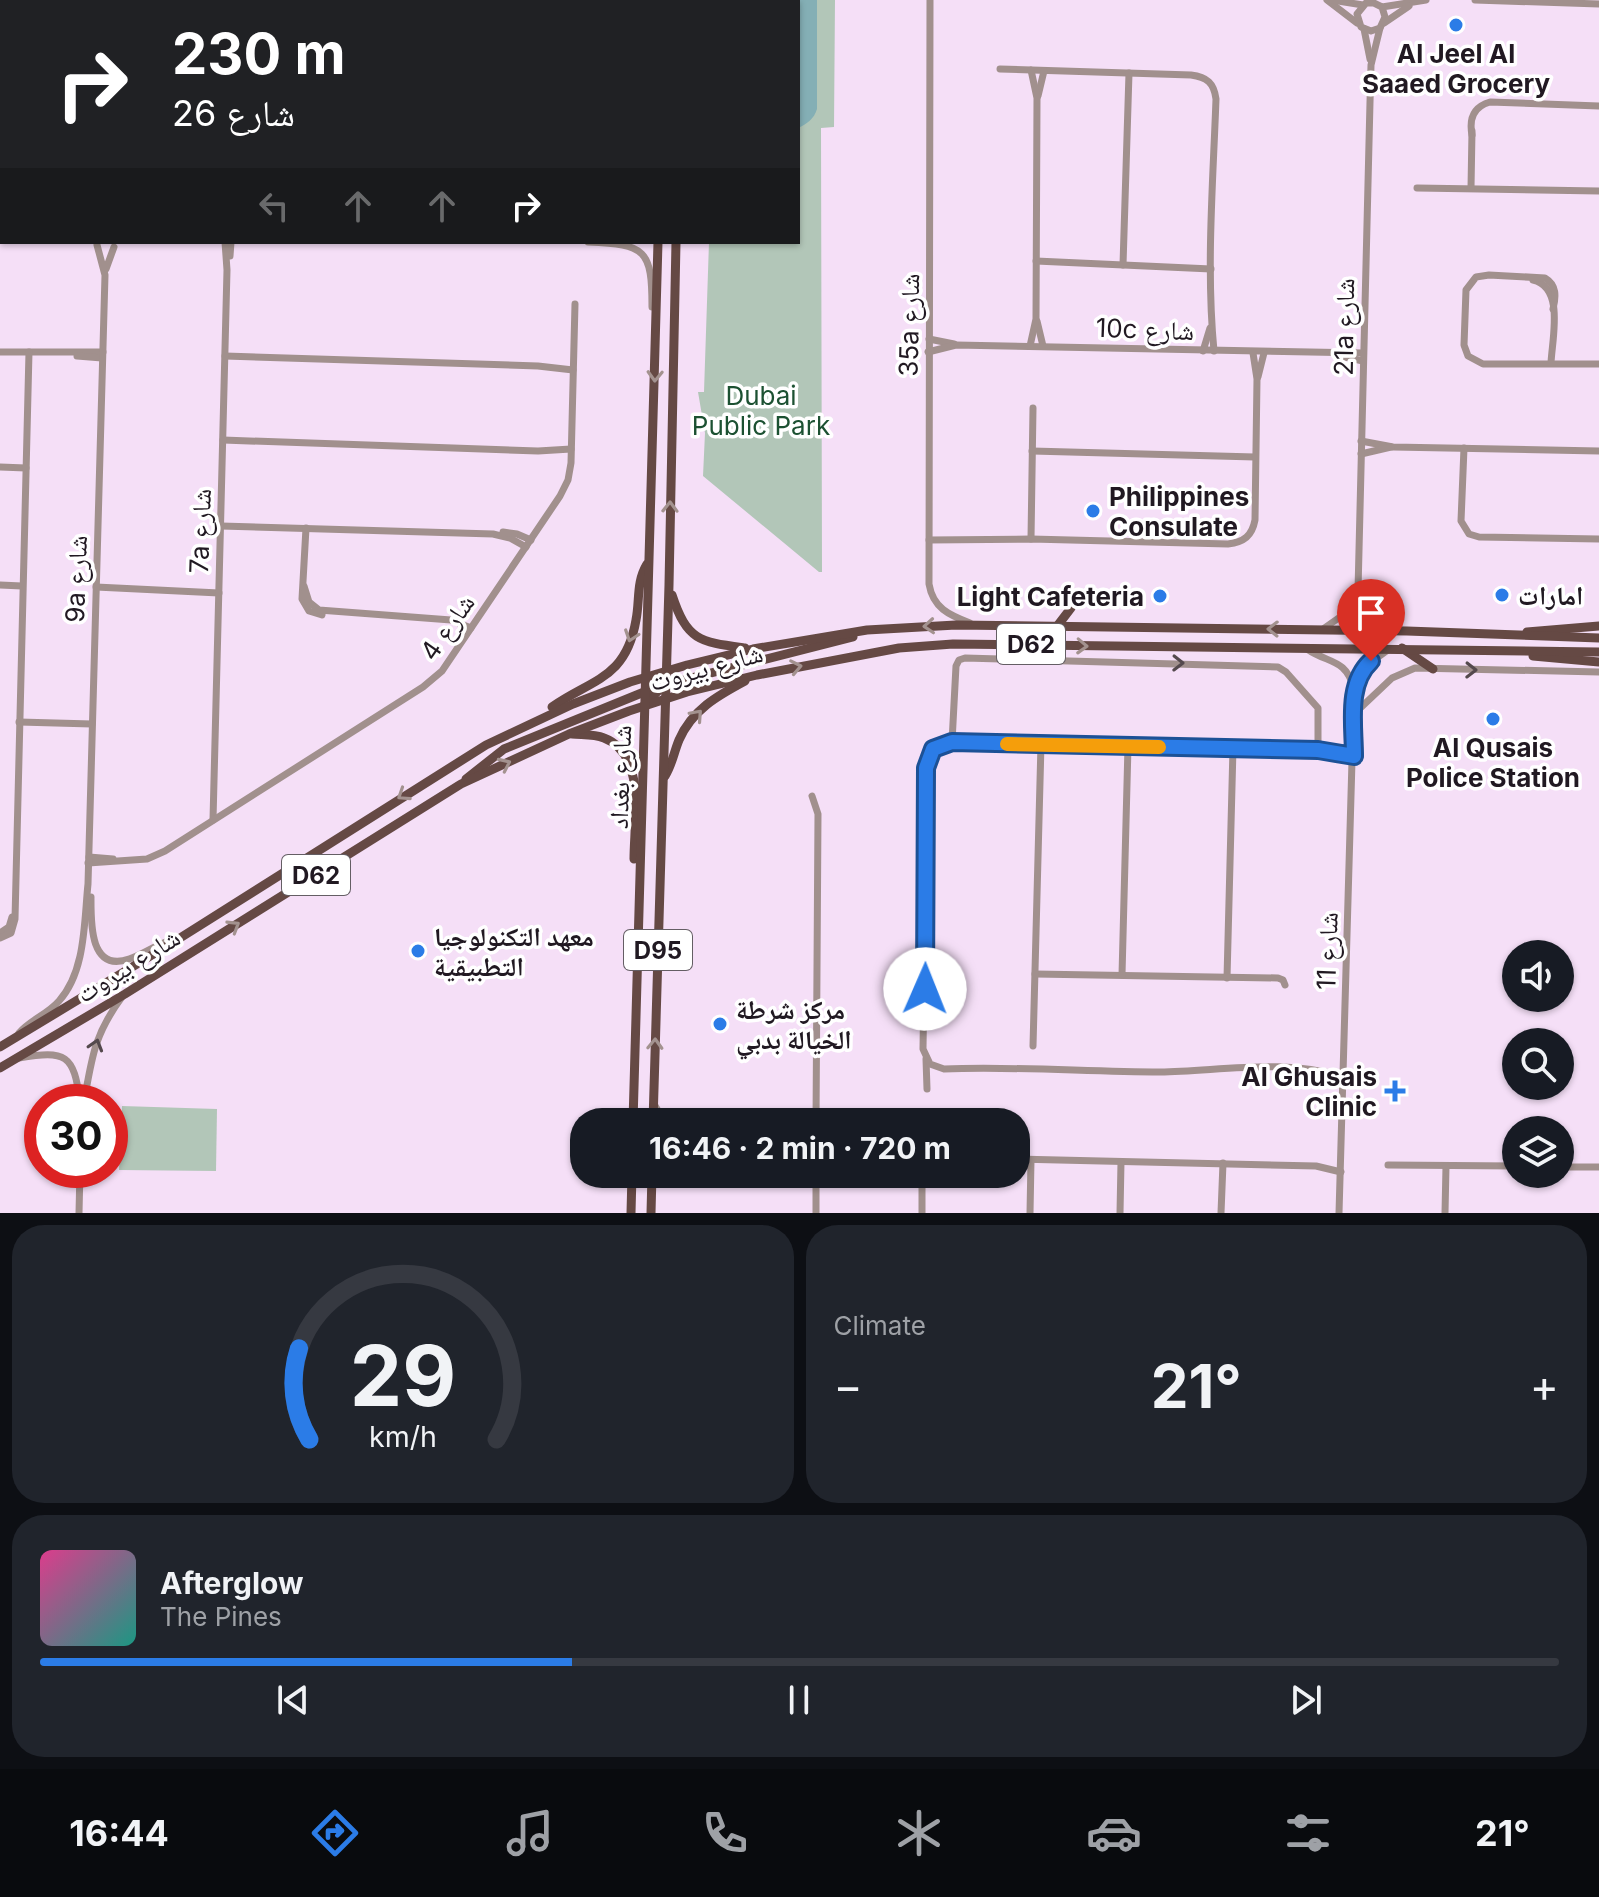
<!DOCTYPE html>
<html lang="en">
<head>
<meta charset="utf-8">
<style>
	body { margin:0; font-family:Inter,"Noto Naskh Arabic",sans-serif; background:#20242c; color:#f1f3f6; height:100vh; display:flex; flex-direction:column; font-size:30px; white-space:nowrap }
	* { box-sizing:border-box; margin:0 }
	p { font-size:26px; color:#9ea1a6 }
	.icon { flex:none; width:44px; height:44px; fill:none; stroke:currentColor; stroke-width:2; stroke-linecap:round; stroke-linejoin:round }
	.map { position:relative; height:1213px; overflow:hidden }
	.details { display:flex; flex-direction:column; gap:12px; padding:12px; background:#0d0f14; flex:1 }
	.details>* { flex:none }
	.top-card { position:absolute; left:0px; top:0px; width:800px; height:244px; box-shadow:0 2px 6px #0004; background:#202124; color:#fff; overflow:hidden }
	.buttons { position:absolute; left:1502px; top:940px; display:grid; gap:16px }
	.buttons a { display:grid; place-items:center; width:72px; height:72px; border-radius:50%; background:#171b24; box-shadow:0 2px 6px #0004; font-size:40px }
	.speed { position:absolute; left:24px; top:1084px; display:flex; gap:16px; font-size:40px; font-weight:700; text-align:center }
	.speed>* { display:grid; place-content:center; width:104px; height:104px; border-radius:50%; background:#171b24; box-shadow:0 2px 6px #0004; line-height:1 }
	.speed .limit { border:12px solid #d22; background:#fff; color:#111 }
	.pin { position:absolute; display:grid; place-items:center; width:68px; height:68px; color:#fff; margin:-82px -34px; border-radius:50% 50% 50% 0; rotate:-45deg; box-shadow:0 0 8px #0007 }
	.pin .icon { rotate:45deg }
	.me { position:absolute; width:88px; margin:-44px; rotate:1deg; stroke-linejoin:round; filter:drop-shadow(0 0 6px #0008) }
	.turn { display:flex; align-items:center; gap:28px; height:168px; padding:0 40px; font-size:36px }
	.turn .icon { width:104px; height:104px; stroke-width:2.5 }
	.turn b { display:block; font-size:56px; line-height:68px }
	.lanes { display:flex; align-items:center; height:76px; padding:0 40px; background:#0003; justify-content:center; gap:40px; direction:ltr }
	.lanes .off { opacity:.35 }
	.big { font-size:60px; font-weight:700; line-height:1.1 }
	.details .card { flex:1; display:flex; flex-direction:column; justify-content:center; gap:12px; min-width:0; padding:0 28px; border-radius:32px; background:#20242c }
	.details .dial { align-items:center; gap:0 }
	.dial svg { height:208px; overflow:visible; fill:none; stroke:#363941; stroke-width:7; stroke-linecap:round; text-anchor:middle }
	.dial text { fill:#f1f3f6; stroke:none }
	.song { display:flex; align-items:center; gap:24px }
	.cover { width:96px; height:96px; border-radius:12px; background:linear-gradient(135deg,hsl(330 70% 55%),hsl(170 70% 35%)) }
	.played { height:8px; border-radius:4px; background:linear-gradient(90deg,#2b7ce7 35%,#363941 35%) }
	.keys { display:flex; justify-content:space-around; direction:ltr }
	.heat { display:flex; justify-content:space-between; align-items:center; font-size:44px; direction:ltr }
	.details .tiles { flex:1; display:grid; gap:12px; grid-template-columns:1fr 1fr }
	.card:last-child { grid-column:span 2 }
	.trip { position:absolute; left:570px; top:1108px; width:460px; height:80px; border-radius:32px; background:#171b24; box-shadow:0 2px 6px #0004; font-weight:700; line-height:80px; text-align:center }
	.tabs { display:flex; height:128px; justify-content:space-around; align-items:center; background:#090b0e; color:#9ea1a6 }
	.tabs .icon { width:56px; height:56px }
	.tabs .on { color:#2b7ce7 }
	.tabs b { font-size:36px; color:#f1f3f6 }
	.map>svg:first-child { display:block }
</style>
</head>
<body>
<div class="map">
<svg width="1599" height="1213" viewBox="0 0 1599 1213">
	<rect width="100%" height="100%" fill="#f5dff7"/>
	<g fill="#b2c6b8">
		<path d="M702,0H835L834,127L821,128L822,572H819L703,476L705,433L698,392H704L709,242H798V2Z"/>
		<path d="M122,1106L217,1109L216,1171L119,1170Z"/>
	</g>
	<path fill="#84afb5" d="M719,0H817V109C814,119 807,124 798,128V2Z"/>
	<g fill="none" stroke-linecap="round" stroke-linejoin="round">
		<g stroke="#a1908d" stroke-width="7">
			<path d="M930,0L929,584C933,608 949,615 970,623"/>
			<path d="M1327,0L1357,23"/>
			<path d="M1332,0L1363,5"/>
			<path d="M1475,0L1599,4"/>
			<path d="M207,2V0"/>
			<path d="M334,2V0"/>
			<path d="M458,2V0"/>
			<path d="M580,2V0"/>
			<path d="M1382,7L1385,17L1380,28L1371,31L1361,27L1357,14L1366,3H1374L1382,7L1426,0"/>
			<path d="M1384,23L1409,6"/>
			<path d="M0,28H2"/>
			<path d="M1364,29L1370,59"/>
			<path d="M1000,69L1191,75C1207,77 1214,83 1216,99C1213,183 1206,268 1214,351"/>
			<path d="M1038,96L1044,71"/>
			<path d="M1472,135C1469,119 1473,107 1490,102L1599,106"/>
			<path d="M0,150H2"/>
			<path d="M1417,188L1599,191"/>
			<path d="M1471,188L1472,131"/>
			<path d="M0,226H2"/>
			<path d="M588,242C646,244 652,250 652,307"/>
			<path d="M230,256L231,242"/>
			<path d="M1036,261L1211,269"/>
			<path d="M1123,265L1129,73"/>
			<path d="M106,269L114,247"/>
			<path d="M1533,280C1565,287 1552,339 1551,363"/>
			<path d="M1553,309C1556,297 1557,285 1545,278L1489,275L1476,277L1466,290L1464,345L1468,356L1483,364H1599"/>
			<path d="M1037,321L1043,346"/>
			<path d="M929,339L954,344"/>
			<path d="M1030,346L1036,319L1037,98L1031,70"/>
			<path d="M1203,351L1210,328"/>
			<path d="M0,352H103"/>
			<path d="M928,352L956,345L1363,353"/>
			<path d="M1336,355L1363,361"/>
			<path d="M77,356L102,358"/>
			<path d="M225,356L538,366L573,370"/>
			<path d="M1258,377L1264,353"/>
			<path d="M223,440L538,451L571,449"/>
			<path d="M1361,441L1393,447L1599,451"/>
			<path d="M1464,448L1461,521L1469,534L1479,537L1599,539"/>
			<path d="M1032,451L1255,457"/>
			<path d="M1361,454L1391,447"/>
			<path d="M0,467L26,468"/>
			<path d="M221,526L493,534L510,538L526,547"/>
			<path d="M306,528L302,599L309,611L322,615"/>
			<path d="M503,532L517,534L531,540"/>
			<path d="M1031,539L1033,408"/>
			<path d="M929,540L1031,539L1228,544C1244,542 1252,536 1255,520L1257,379L1253,353"/>
			<path d="M0,585L22,586"/>
			<path d="M304,586L309,602L319,610L451,620L471,628"/>
			<path d="M96,587L219,593"/>
			<path d="M1359,593L1368,611L1398,630"/>
			<path d="M1323,629L1350,610L1358,591L1370,102L1371,65L1380,28"/>
			<path d="M1307,649C1329,664 1345,658 1354,688"/>
			<path d="M1354,714L1392,678L1415,668L1599,672"/>
			<path d="M19,722L92,724"/>
			<path d="M952,742L956,666L959,660L965,658L1278,667L1286,672L1318,708V750"/>
			<path d="M812,796L818,814L816,1122"/>
			<path d="M213,820L227,270L225,242"/>
			<path d="M89,857L113,859"/>
			<path d="M88,863L147,859L165,851L423,687L442,671L560,496L568,480L571,463L575,304"/>
			<path d="M91,897C91,921 89,973 129,959C145,954 158,943 175,939"/>
			<path d="M0,933L9,927L12,917"/>
			<path d="M0,938L11,933L15,919L29,352"/>
			<path d="M1035,974L1278,978L1283,980L1285,985"/>
			<path d="M1122,975L1128,746"/>
			<path d="M1227,978L1233,748"/>
			<path d="M19,1033C30,1020 48,1014 59,1001C86,971 84,921 88,884L105,275L97,245"/>
			<path d="M1033,1046L1041,744"/>
			<path d="M19,1058C66,1050 74,1054 80,1102"/>
			<path d="M926,1059L927,1089"/>
			<path d="M1344,1077C1285,1058 1221,1071 1160,1072C1088,1072 1016,1066 944,1069L930,1064L923,1049L927,780L924,757L929,747L947,741L1318,750L1354,756"/>
			<path d="M84,1102C92,1057 94,1035 122,997"/>
			<path d="M654,1104L665,1122"/>
			<path d="M1016,1159L1316,1166L1341,1172"/>
			<path d="M1388,1165L1516,1166"/>
			<path d="M1560,1167H1599"/>
			<path d="M816,1174V1213"/>
			<path d="M922,1174V1213"/>
			<path d="M79,1213L80,1170"/>
			<path d="M1030,1213L1031,1160"/>
			<path d="M1120,1213L1121,1162"/>
			<path d="M1221,1213L1223,1163"/>
			<path d="M1339,1213L1354,691C1359,669 1371,662 1388,650"/>
			<path d="M1445,1213L1446,1166"/>
		</g>
		<g stroke="#654944" stroke-width="9">
			<path d="M665,2V0"/>
			<path d="M682,2V0"/>
			<path d="M672,595C687,641 700,642 745,648"/>
			<path d="M1058,625L1071,608"/>
			<path d="M1527,632L1599,626"/>
			<path d="M1402,648L1433,669"/>
			<path d="M1533,656L1599,662"/>
			<path d="M645,704L661,688L687,679L853,637"/>
			<path d="M552,707C592,679 626,679 636,620C640,600 636,582 647,564"/>
			<path d="M572,734C583,735 594,734 604,738C647,754 634,822 634,859"/>
			<path d="M665,776C672,765 674,752 679,740C692,710 717,696 745,681"/>
			<path d="M466,779L504,749L649,690"/>
			<path d="M0,1047L180,938L486,745L573,704L630,682L687,665L753,649L867,630L956,625L1407,631L1599,638"/>
			<path d="M0,1068L125,994L461,784L569,734L629,711L687,692L757,675L899,648L953,644L1599,652"/>
			<path d="M633,1122L658,242"/>
			<path d="M653,1122L669,585L676,242"/>
			<path d="M631,1213L632,1174"/>
			<path d="M651,1213L652,1174"/>
		</g>
	</g>
	<defs><path id="oneway-chevron" d="M-2-3.5L2.5 0L-2 3.5" fill="none" stroke-width="1.6" stroke-linecap="round" stroke-linejoin="round" transform="scale(2)"/></defs>
	<g stroke="#a3928f">
		<use href="#oneway-chevron" transform="translate(655 376) rotate(92)"/>
		<use href="#oneway-chevron" transform="translate(670 507) rotate(-89)"/>
		<use href="#oneway-chevron" transform="translate(929 626) rotate(176)"/>
		<use href="#oneway-chevron" transform="translate(1273 629) rotate(-179)"/>
		<use href="#oneway-chevron" transform="translate(631 636) rotate(109)"/>
		<use href="#oneway-chevron" transform="translate(1082 646) rotate(2)"/>
		<use href="#oneway-chevron" transform="translate(796 667) rotate(-11)"/>
		<use href="#oneway-chevron" transform="translate(697 715) rotate(-48)"/>
		<use href="#oneway-chevron" transform="translate(505 764) rotate(-25)"/>
		<use href="#oneway-chevron" transform="translate(403 795) rotate(147)"/>
		<use href="#oneway-chevron" transform="translate(234 926) rotate(-32)"/>
		<use href="#oneway-chevron" transform="translate(655 1044) rotate(-88)"/>
	</g>
	<g stroke="#54494d">
		<use href="#oneway-chevron" transform="translate(1178 663) rotate(1)"/>
		<use href="#oneway-chevron" transform="translate(1471 670) rotate(1)"/>
		<use href="#oneway-chevron" transform="translate(96 1045) rotate(-73)"/>
	</g>
	<g fill="none" stroke-linecap="round" stroke-linejoin="round">
		<g stroke="#1c5196" stroke-width="20">
			<path id="route" d="M925,989L926,768L933,749L952,742L1318,750L1354,756C1354,725 1346,684 1371,661"/>
		</g>
		<use href="#route" stroke="#2b7ce7" stroke-width="14"/>
		<path stroke="#f59e0b" stroke-width="14" d="M1007,744L1159,747"/>
	</g>
	<g fill="#2b7ce7" stroke="#fff" stroke-width="3">
		<circle cx="1456" cy="25" r="8"/>
		<circle cx="1093" cy="511" r="8"/>
		<circle cx="1502" cy="595" r="8"/>
		<circle cx="1160" cy="596" r="8"/>
		<circle cx="1493" cy="719" r="8"/>
		<circle cx="418" cy="951" r="8"/>
		<circle cx="720" cy="1024" r="8"/>
		<path d="M1391 1079h8v8h8v8h-8v8h-8v-8h-8v-8h8z"/>
	</g>
	<g text-anchor="middle" dominant-baseline="central" stroke-width="7" stroke-linejoin="round" paint-order="stroke">
		<g fill="#fff" stroke="#645e64" stroke-width="2">
			<rect x="997" y="624" width="68" height="40" rx="6"/>
			<rect x="282" y="855" width="68" height="40" rx="6"/>
			<rect x="624" y="930" width="68" height="40" rx="6"/>
		</g>
		<g font-size="24" font-weight="bold" fill="#211922">
			<text x="1031" y="644">D62</text>
			<text x="316" y="875">D62</text>
			<text x="658" y="950">D95</text>
		</g>
		<g font-size="26" font-weight="bold" fill="#211922" stroke="#fff" text-anchor="start">
			<text x="1456" y="53" text-anchor="middle">Al Jeel Al<tspan x="1456" dy="30">Saaed Grocery</tspan></text>
			<text x="1109" y="496">Philippines<tspan x="1109" dy="30">Consulate</tspan></text>
			<text x="1518" y="595">امارات</text>
			<text x="1144" y="596" text-anchor="end">Light Cafeteria</text>
			<text x="1493" y="747" text-anchor="middle">Al Qusais<tspan x="1493" dy="30">Police Station</tspan></text>
			<text x="434" y="936">معهد التكنولوجيا<tspan x="434" dy="30">التطبيقية</tspan></text>
			<text x="736" y="1009">مركز شرطة<tspan x="736" dy="30">الخيالة بدبي</tspan></text>
			<text x="1377" y="1076" text-anchor="end">Al Ghusais<tspan x="1377" dy="30">Clinic</tspan></text>
		</g>
		<g font-size="26" fill="#211922" stroke="#fff">
			<text transform="translate(909 325) rotate(-89)">35a شارع</text>
			<text transform="translate(1344 327) rotate(-89)">21a شارع</text>
			<text transform="translate(1145 329) rotate(2)">10c شارع</text>
			<text transform="translate(200 531) rotate(-88)">7a شارع</text>
			<text transform="translate(76 579) rotate(-88)">9a شارع</text>
			<text transform="translate(447 627) rotate(-55)">شارع 4</text>
			<text transform="translate(706 667) rotate(-15)">شارع بيروت</text>
			<text transform="translate(620 777) rotate(-88)">شارع بغداد</text>
			<text transform="translate(1327 951) rotate(-88)">شارع 11</text>
			<text transform="translate(128 965) rotate(-32)">شارع بيروت</text>
		</g>
		<g font-size="26" fill="#1c5132" stroke="#fff">
			<text x="761" y="395">Dubai<tspan x="761" dy="30">Public Park</tspan></text>
		</g>
	</g>
</svg>
<div class="buttons">
<a><svg class="icon" aria-label="sound" viewBox="0 0 24 24"><path d="M4 9h4l5-4v14l-5-4H4zM17 9q2 3 0 6"/></svg></a>
<a><svg class="icon" aria-label="search" viewBox="0 0 24 24"><circle cx="10" cy="10" r="6"/><path d="M15 15l6 6"/></svg></a>
<a><svg class="icon" aria-label="layers" viewBox="0 0 24 24"><path d="M12 4l9 5-9 5-9-5zM3 14l9 5 9-5"/></svg></a>
</div>
<div class="speed"><div class="limit">30</div></div>
<div class="pin" style="left:1371px;top:661px;background:#d93025"><svg class="icon" aria-label="arrive" viewBox="0 0 24 24"><path d="M6 21V4h12l-3 4 3 4H6"/></svg></div>
<svg class="me" style="left:925px;top:989px" viewBox="-20 -20 40 40"><circle r="19" fill="#fff"/><path d="M0-13L10 11 0 6-10 11z" fill="#2b7ce7"/></svg>
<div class="trip">16:46 · 2 min · 720 m</div>
<div class="top-card">
<div class="turn"><svg class="icon" aria-label="right" viewBox="0 0 24 24"><path d="M7 20v-9h11M14 6l5 5-5 5"/></svg><div><b>230 m</b>شارع 26</div></div>
<div class="lanes"><svg class="icon off" aria-label="left" viewBox="0 0 24 24"><path d="M17 20v-9H6M10 6l-5 5 5 5"/></svg><svg class="icon off" aria-label="ahead" viewBox="0 0 24 24"><path d="M12 20V5M6 11l6-6 6 6"/></svg><svg class="icon off" aria-label="ahead" viewBox="0 0 24 24"><path d="M12 20V5M6 11l6-6 6 6"/></svg><svg class="icon" aria-label="right" viewBox="0 0 24 24"><path d="M7 20v-9h11M14 6l5 5-5 5"/></svg></div>
</div>
</div>
<section class="details">
<div class="tiles">
<div class="card dial"><svg viewBox="0 0 100 80">
<path d="M14 69A42 42 0 1 1 86 69"/>
<path d="M14 69A42 42 0 0 1 10 34" stroke="#2b7ce7"/>
<text x="50" y="56" font-size="32" font-weight="700">29</text>
<text x="50" y="72" font-size="11">km/h</text>
</svg></div>
<div class="card"><p>Climate</p>
<div class="heat"><a>−</a><b class="big">21°</b><a>+</a></div>
</div>
<div class="card">
<div class="song"><i class="cover"></i><div><b>Afterglow</b><p>The Pines</p></div></div>
<div class="played"></div>
<div class="keys"><svg class="icon" aria-label="previous" viewBox="0 0 24 24"><path d="M18 5L8 12l10 7zM5 5v14"/></svg><svg class="icon" aria-label="pause" viewBox="0 0 24 24"><path d="M8 5v14M16 5v14"/></svg><svg class="icon" aria-label="next" viewBox="0 0 24 24"><path d="M6 5l10 7-10 7zM19 5v14"/></svg></div>
</div>
</div>
</section>
<nav class="tabs">
<b>16:44</b>
<svg class="icon on" aria-label="directions" viewBox="0 0 24 24"><path d="M12 3l9 9-9 9-9-9zM9 14v-3h6M13 9l2 2-2 2"/></svg>
<svg class="icon" aria-label="music" viewBox="0 0 24 24"><path d="M9 18V5l10-2v13"/><circle cx="6" cy="18" r="3"/><circle cx="16" cy="16" r="3"/></svg>
<svg class="icon" aria-label="phone" viewBox="0 0 24 24"><path d="M5 4h4l2 5-3 2q2 4 5 5l2-3 5 2v4C11 20 4 13 5 4z"/></svg>
<svg class="icon" aria-label="climate" viewBox="0 0 24 24"><path d="M12 3v18M4 7l16 10M4 17L20 7"/></svg>
<svg class="icon" aria-label="car" viewBox="0 0 24 24"><path d="M5 17H2v-5l4-1 3-4h7l3 4 3 1v5h-3M9 17h6M6 11h13"/><circle cx="7" cy="17" r="2"/><circle cx="17" cy="17" r="2"/></svg>
<svg class="icon" aria-label="filters" viewBox="0 0 24 24"><path d="M4 7h16M4 17h16"/><circle cx="9" cy="7" r="2"/><circle cx="15" cy="17" r="2"/></svg>
<b>21°</b>
</nav>
</body>
</html>
